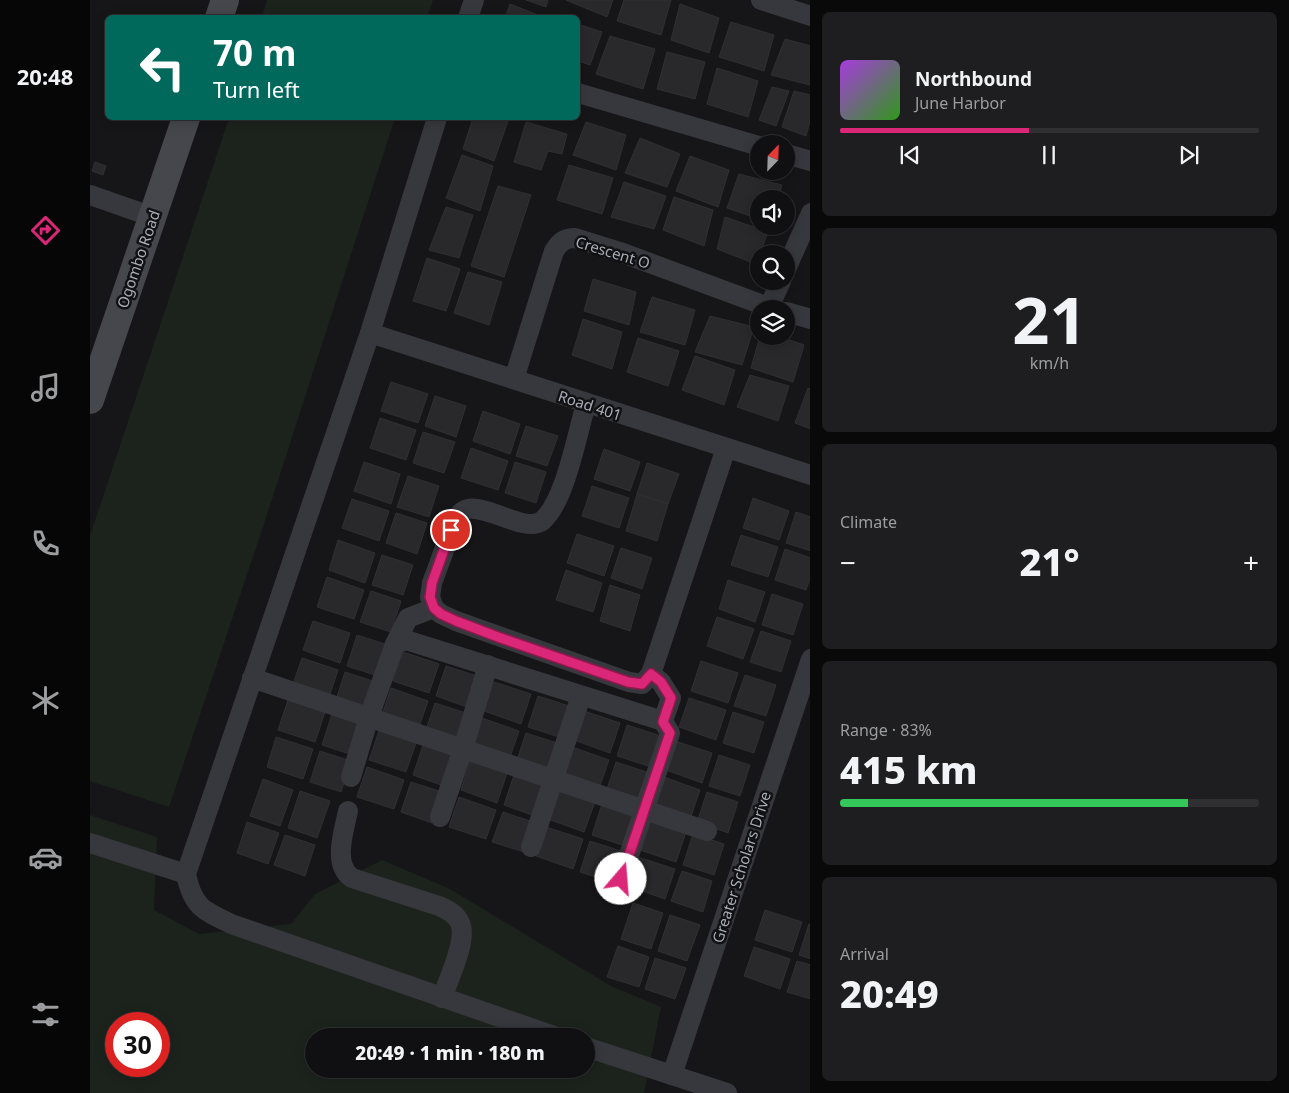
<!DOCTYPE html>
<html lang="en">
<head>
<meta charset="utf-8">
<style>
	body { margin:0; font-family:"Noto Sans",sans-serif; background:#1e1e20; color:#f1f3f6; height:100vh; display:flex; flex-direction:column; font-size:19px; white-space:nowrap }
	* { box-sizing:border-box; margin:0 }
	p { font-size:16px; color:#9c9d9f }
	.icon { flex:none; width:28px; height:28px; fill:none; stroke:currentColor; stroke-width:2; stroke-linecap:round; stroke-linejoin:round }
	.map { position:relative; flex:1; overflow:hidden }
	.panel { display:flex; flex-direction:column; gap:12px; padding:12px; background:#09090a; width:479px }
	.panel>* { flex:none }
	.banner { position:absolute; left:15px; top:15px; width:475px; height:105px; border-radius:8px; box-shadow:0 2px 12px #0003,0 0 0 1px #303032; background:#00695c; color:#fff; overflow:hidden }
	.needle { width:32px; rotate:23deg }
	.controls { position:absolute; left:660px; top:135px; display:grid; gap:10px }
	.controls a { display:grid; place-items:center; width:45px; height:45px; border-radius:50%; background:#101012; box-shadow:0 2px 12px #0003,0 0 0 1px #303032; font-size:25px }
	.speed { position:absolute; left:15px; top:1012px; display:flex; gap:10px; font-size:25px; font-weight:700; text-align:center }
	.speed>* { display:grid; place-content:center; width:65px; height:65px; border-radius:50%; background:#101012; box-shadow:0 2px 12px #0003,0 0 0 1px #303032; line-height:1 }
	.speed .limit { border:8px solid #d22; background:#fff; color:#111 }
	.pin { position:absolute; display:grid; place-items:center; width:42px; height:42px; color:#fff; margin:-21px; border:2px solid #fff; border-radius:50%; box-shadow:0 1px 5px #0007 }
	.me { position:absolute; width:55px; margin:-28px; rotate:18deg; stroke-linejoin:round; filter:drop-shadow(0 0 4px #0008) }
	.turn { display:flex; align-items:center; gap:18px; height:105px; padding:0 25px; font-size:22px }
	.turn .icon { width:65px; height:65px; stroke-width:2.5 }
	.turn b { display:block; font-size:35px; line-height:42px }
	.big { font-size:38px; font-weight:800; line-height:1.1 }
	.panel .card { flex:1; display:flex; flex-direction:column; justify-content:center; gap:8px; min-width:0; padding:0 18px; border-radius:8px; background:#1e1e20 }
	.panel .dial { align-items:center; gap:0 }
	.dial b { font-size:65px; line-height:1 }
	.song { display:flex; align-items:center; gap:15px }
	.cover { width:60px; height:60px; border-radius:8px; background:linear-gradient(135deg,hsl(280 70% 55%),hsl(110 70% 35%)) }
	.played { height:5px; border-radius:2px; background:linear-gradient(90deg,#db2777 45%,#303032 45%) }
	.keys { display:flex; justify-content:space-around; direction:ltr }
	.heat { display:flex; justify-content:space-between; align-items:center; font-size:28px; direction:ltr }
	.charge { height:8px; border-radius:4px; background:linear-gradient(90deg,#34c759 83%,#303032 0) }
	.trip { position:absolute; left:215px; top:1028px; width:290px; height:50px; border-radius:25px; background:#101012; box-shadow:0 2px 12px #0003,0 0 0 1px #303032; font-weight:800; line-height:50px; text-align:center }
	main { display:flex; flex:1; min-height:0 }
	.tabs { display:flex; flex-direction:column; width:90px; justify-content:space-around; align-items:center; background:#060607; color:#9c9d9f }
	.tabs .icon { width:35px; height:35px }
	.tabs .on { color:#db2777 }
	.tabs b { font-size:22px; color:#f1f3f6 }
	.map>svg:first-child { display:block }
</style>
</head>
<body>
<main>
<nav class="tabs">
<b>20:48</b>
<svg class="icon on" aria-label="directions" viewBox="0 0 24 24"><path d="M12 3l9 9-9 9-9-9zM9 14v-3h6M13 9l2 2-2 2"/></svg>
<svg class="icon" aria-label="music" viewBox="0 0 24 24"><path d="M9 18V5l10-2v13"/><circle cx="6" cy="18" r="3"/><circle cx="16" cy="16" r="3"/></svg>
<svg class="icon" aria-label="phone" viewBox="0 0 24 24"><path d="M5 4h4l2 5-3 2q2 4 5 5l2-3 5 2v4C11 20 4 13 5 4z"/></svg>
<svg class="icon" aria-label="climate" viewBox="0 0 24 24"><path d="M12 3v18M4 7l16 10M4 17L20 7"/></svg>
<svg class="icon" aria-label="car" viewBox="0 0 24 24"><path d="M5 17H2v-5l4-1 3-4h7l3 4 3 1v5h-3M9 17h6M6 11h13"/><circle cx="7" cy="17" r="2"/><circle cx="17" cy="17" r="2"/></svg>
<svg class="icon" aria-label="filters" viewBox="0 0 24 24"><path d="M4 7h16M4 17h16"/><circle cx="9" cy="7" r="2"/><circle cx="15" cy="17" r="2"/></svg>
</nav>
<div class="map">
<svg width="721" height="1093" viewBox="0 0 721 1093">
	<rect width="100%" height="100%" fill="#161618"/>
	<g fill="#1c231d" fill-rule="evenodd">
		<path d="M177,0H343L337,17H172Z"/>
		<path d="M139,118H305L173,527L79,807L0,781V536Z"/>
		<path d="M0,815L67,837L64,910L109,934L201,924L225,894L292,860L360,889L521,986L571,1007L554,1093H0ZM26,1024H69V1066H26ZM224,1036H496V1069H224Z"/>
	</g>
	<g fill="#29292c" stroke="#303034">
		<path d="M436,0H458L456,7Z"/>
		<path d="M476,0H523L517,17Z"/>
		<path d="M534,0H581L571,35L527,21Z"/>
		<path d="M420,4L453,17V18H415Z"/>
		<path d="M590,4L629,18L619,53L581,40Z"/>
		<path d="M641,22L684,35L674,71L629,57Z"/>
		<path d="M488,24L512,32L500,65L488,61Z"/>
		<path d="M520,36L565,49L553,89L506,74Z"/>
		<path d="M695,39L721,46L720,85L681,75Z"/>
		<path d="M577,52L615,62L605,99L567,89Z"/>
		<path d="M627,68L668,81L658,117L617,104Z"/>
		<path d="M682,87L699,91L686,126L669,120Z"/>
		<path d="M704,91L721,95V117L716,136L692,127Z"/>
		<path d="M383,118H419L404,161L373,149Z"/>
		<path d="M436,122L477,134L472,154L458,151L451,170L424,162Z"/>
		<path d="M496,122L536,135L526,170L483,155Z"/>
		<path d="M550,138L590,154L577,187L535,173Z"/>
		<path d="M372,155L403,166L390,211L356,198Z"/>
		<path d="M600,156L639,170L628,207L586,191Z"/>
		<path d="M5,162L16,166L13,175L2,171Z"/>
		<path d="M479,165L523,178L512,214L467,200Z"/>
		<path d="M649,174L692,185L688,199H669V219L637,208Z"/>
		<path d="M534,182L576,196L564,229L521,217Z"/>
		<path d="M408,186L441,195L414,277L381,266Z"/>
		<path d="M584,197L623,210L614,246L573,230Z"/>
		<path d="M356,207L383,215L369,258L339,250Z"/>
		<path d="M635,217L678,232L666,264L627,249Z"/>
		<path d="M337,258L370,269L356,311L323,301Z"/>
		<path d="M378,272L412,282L399,325L364,313Z"/>
		<path d="M503,279L546,292L539,325L494,311Z"/>
		<path d="M562,297L605,310L595,345L550,332Z"/>
		<path d="M620,316L664,327L652,365L605,352Z"/>
		<path d="M493,319L532,332L522,369L482,355Z"/>
		<path d="M670,336H688L714,345L703,382L661,368Z"/>
		<path d="M548,338L589,351L578,386L537,372Z"/>
		<path d="M605,356L645,370L634,405L592,390Z"/>
		<path d="M660,375L699,386L688,421L647,407Z"/>
		<path d="M301,382L338,394L328,423L291,411Z"/>
		<path d="M718,388L721,389V429L705,423Z"/>
		<path d="M345,396L376,406L366,437L335,426Z"/>
		<path d="M393,411L430,424L420,454L383,441Z"/>
		<path d="M290,418L326,430L316,460L280,448Z"/>
		<path d="M436,426L468,436L457,466L426,456Z"/>
		<path d="M333,432L365,442L354,473L323,463Z"/>
		<path d="M381,448L418,461L408,490L371,478Z"/>
		<path d="M514,449L550,462L540,491L504,479Z"/>
		<path d="M274,462L310,474L301,504L264,491Z"/>
		<path d="M425,462L456,472L446,503L415,493Z"/>
		<path d="M557,463L589,474L578,504L547,494Z"/>
		<path d="M318,476L349,486L339,517L307,507Z"/>
		<path d="M502,486L539,498L529,528L492,516Z"/>
		<path d="M547,494L578,504L567,541L536,531Z"/>
		<path d="M663,498L699,511L689,540L653,528Z"/>
		<path d="M262,499L299,511L289,541L252,528Z"/>
		<path d="M706,512L721,517V551L696,543Z"/>
		<path d="M306,513L337,523L327,554L296,543Z"/>
		<path d="M487,534L524,546L514,576L477,563Z"/>
		<path d="M651,535L688,547L678,577L641,565Z"/>
		<path d="M248,540L285,553L275,583L239,570Z"/>
		<path d="M531,548L562,558L552,589L521,578Z"/>
		<path d="M695,549L721,558V576L716,590L685,580Z"/>
		<path d="M292,555L323,565L313,595L282,585Z"/>
		<path d="M476,570L512,583L503,612L466,600Z"/>
		<path d="M237,577L274,590L264,619L227,607Z"/>
		<path d="M638,580L675,592L665,622L629,609Z"/>
		<path d="M520,585L550,595L540,631L510,621Z"/>
		<path d="M281,591L311,601L301,632L270,622Z"/>
		<path d="M682,594L713,604L703,635L672,625Z"/>
		<path d="M627,617L664,629L653,659L617,646Z"/>
		<path d="M223,621L260,633L250,663L213,650Z"/>
		<path d="M671,631L701,641L691,672L660,662Z"/>
		<path d="M267,635L298,645L288,676L257,666Z"/>
		<path d="M313,652L349,664L339,693L303,681Z"/>
		<path d="M212,658L248,670L238,700L202,687Z"/>
		<path d="M611,661L648,673L638,703L601,691Z"/>
		<path d="M356,666L387,676L377,707L346,696Z"/>
		<path d="M255,672L286,682L276,713L245,703Z"/>
		<path d="M655,675L686,685L676,716L644,706Z"/>
		<path d="M404,682L441,694L431,724L394,711Z"/>
		<path d="M301,688L338,701L328,730L291,718Z"/>
		<path d="M448,696L479,706L469,737L438,727Z"/>
		<path d="M599,698L636,710L626,740L589,727Z"/>
		<path d="M198,700L235,712L225,742L188,730Z"/>
		<path d="M345,703L376,713L365,744L335,733Z"/>
		<path d="M494,711L530,723L520,753L484,740Z"/>
		<path d="M643,712L674,722L664,753L633,743Z"/>
		<path d="M242,714L273,724L263,755L232,745Z"/>
		<path d="M392,718L429,731L419,760L383,748Z"/>
		<path d="M537,725L568,735L558,766L527,756Z"/>
		<path d="M289,731L326,743L316,772L279,760Z"/>
		<path d="M436,733L467,743L457,773L426,763Z"/>
		<path d="M186,737L223,749L213,779L177,767Z"/>
		<path d="M585,741L622,753L612,783L576,770Z"/>
		<path d="M333,745L364,755L354,786L323,775Z"/>
		<path d="M482,747L519,760L509,789L472,777Z"/>
		<path d="M230,751L261,761L251,792L220,782Z"/>
		<path d="M629,755L660,765L650,796L619,786Z"/>
		<path d="M380,761L417,773L407,803L371,790Z"/>
		<path d="M526,762L557,772L547,803L516,792Z"/>
		<path d="M277,767L314,780L304,809L267,797Z"/>
		<path d="M424,775L455,785L445,816L414,805Z"/>
		<path d="M574,777L610,790L600,819L564,807Z"/>
		<path d="M173,779L203,790L190,826L160,816Z"/>
		<path d="M321,782L352,792L342,823L311,812Z"/>
		<path d="M468,790L505,802L494,832L458,819Z"/>
		<path d="M210,791L240,801L227,838L198,828Z"/>
		<path d="M617,792L648,802L638,833L607,822Z"/>
		<path d="M369,797L406,810L396,839L359,827Z"/>
		<path d="M512,804L543,814L532,845L502,835Z"/>
		<path d="M413,812L443,822L434,852L402,842Z"/>
		<path d="M559,820L596,832L586,862L550,850Z"/>
		<path d="M157,822L189,833L178,864L147,853Z"/>
		<path d="M456,827L493,839L483,869L446,856Z"/>
		<path d="M603,834L634,844L624,875L593,865Z"/>
		<path d="M195,835L225,845L215,876L184,865Z"/>
		<path d="M500,841L531,851L521,882L490,872Z"/>
		<path d="M548,857L585,869L575,899L538,886Z"/>
		<path d="M592,871L622,881L613,912L581,901Z"/>
		<path d="M543,903L573,913L561,949L531,939Z"/>
		<path d="M675,910L712,922L702,952L665,940Z"/>
		<path d="M580,915L610,925L597,961L568,951Z"/>
		<path d="M719,924H721V959L709,955Z"/>
		<path d="M528,946L559,957L549,987L517,977Z"/>
		<path d="M664,947L700,959L690,989L654,976Z"/>
		<path d="M565,958L596,968L585,999L555,989Z"/>
		<path d="M707,961L721,965V999L697,992Z"/>
	</g>
	<g fill="none" stroke-linecap="round" stroke-linejoin="round">
		<g stroke="#37383d" stroke-width="20">
			<path d="M671,0L721,16"/>
			<path d="M378,18L384,0"/>
			<path d="M488,93L669,146"/>
			<path d="M347,118L280,333L96,874C103,908 114,911 144,925L464,1036"/>
			<path d="M696,154L721,161"/>
			<path d="M0,195L63,217"/>
			<path d="M696,269L721,213"/>
			<path d="M679,307L691,281"/>
			<path d="M696,312L721,319"/>
			<path d="M280,333L721,475"/>
			<path d="M424,379L464,251C470,242 474,238 485,238L530,252L684,309"/>
			<path d="M496,404C487,434 475,502 452,521C435,533 398,505 378,509C373,510 369,514 366,518L342,583L340,597L344,608L351,614L366,621L539,682L552,684L561,674L636,448"/>
			<path d="M305,644L318,618L344,608"/>
			<path d="M561,674L571,682L581,698L573,721"/>
			<path d="M162,678L617,831"/>
			<path d="M261,777L279,717L305,644L316,640L573,721L580,733L531,879"/>
			<path d="M258,811C254,832 242,864 262,878L349,906C358,910 366,914 370,923C378,940 358,980 352,998"/>
			<path d="M350,817L373,749L398,665"/>
			<path d="M0,843L96,874"/>
			<path d="M441,847L491,696"/>
			<path d="M496,1047L637,1093"/>
			<path d="M582,1075L721,659"/>
		</g>
		<g stroke="#45474d" stroke-width="28">
			<path d="M129,18L135,0"/>
			<path d="M0,400L96,118"/>
		</g>
	</g>
	<g fill="none" stroke-linecap="round" stroke-linejoin="round">
		<g stroke="#8e194d" stroke-width="12">
			<path id="route" d="M361,530L342,583L340,597L344,608L351,614L366,621L408,637L538,682L552,684L561,674L571,682L581,698L573,722L580,733L531,879"/>
		</g>
		<use href="#route" stroke="#db2777" stroke-width="9"/>
	</g>
	<g text-anchor="middle" dominant-baseline="central" stroke-width="5" stroke-linejoin="round" paint-order="stroke">
		<g font-size="15" fill="#a8adb8" stroke="#111113">
			<text transform="translate(523 252) rotate(17)">Crescent O</text>
			<text transform="translate(48 259) rotate(-71)">Ogombo Road</text>
			<text transform="translate(500 405) rotate(18)">Road 401</text>
			<text transform="translate(651 867) rotate(-72)">Greater Scholars Drive</text>
		</g>
	</g>
</svg>
<div class="controls">
<a><svg class="needle" viewBox="-14 -14 28 28"><path d="M0-13l5 13h-10z" fill="#e53935"/><path d="M0 13l5-13h-10z" fill="#9c9d9f"/></svg></a>
<a><svg class="icon" aria-label="sound" viewBox="0 0 24 24"><path d="M4 9h4l5-4v14l-5-4H4zM17 9q2 3 0 6"/></svg></a>
<a><svg class="icon" aria-label="search" viewBox="0 0 24 24"><circle cx="10" cy="10" r="6"/><path d="M15 15l6 6"/></svg></a>
<a><svg class="icon" aria-label="layers" viewBox="0 0 24 24"><path d="M12 4l9 5-9 5-9-5zM3 14l9 5 9-5"/></svg></a>
</div>
<div class="speed"><div class="limit">30</div></div>
<div class="pin" style="left:361px;top:530px;background:#d93025"><svg class="icon" aria-label="arrive" viewBox="0 0 24 24"><path d="M6 21V4h12l-3 4 3 4H6"/></svg></div>
<svg class="me" style="left:531px;top:879px" viewBox="-20 -20 40 40"><circle r="19" fill="#fff"/><path d="M0-13L10 11 0 6-10 11z" fill="#db2777"/></svg>
<div class="trip">20:49 · 1 min · 180 m</div>
<div class="banner">
<div class="turn"><svg class="icon" aria-label="left" viewBox="0 0 24 24"><path d="M17 20v-9H6M10 6l-5 5 5 5"/></svg><div><b>70 m</b>Turn left</div></div>
</div>
</div>
<section class="panel">
<div class="card">
<div class="song"><i class="cover"></i><div><b>Northbound</b><p>June Harbor</p></div></div>
<div class="played"></div>
<div class="keys"><svg class="icon" aria-label="previous" viewBox="0 0 24 24"><path d="M18 5L8 12l10 7zM5 5v14"/></svg><svg class="icon" aria-label="pause" viewBox="0 0 24 24"><path d="M8 5v14M16 5v14"/></svg><svg class="icon" aria-label="next" viewBox="0 0 24 24"><path d="M6 5l10 7-10 7zM19 5v14"/></svg></div>
</div>
<div class="card dial"><b>21</b><p>km/h</p></div>
<div class="card"><p>Climate</p>
<div class="heat"><a>−</a><b class="big">21°</b><a>+</a></div>
</div>
<div class="card"><p>Range · 83%</p><b class="big">415 km</b><div class="charge"></div></div>
<div class="card"><p>Arrival</p><b class="big">20:49</b></div>
</section>
</main>
</body>
</html>
